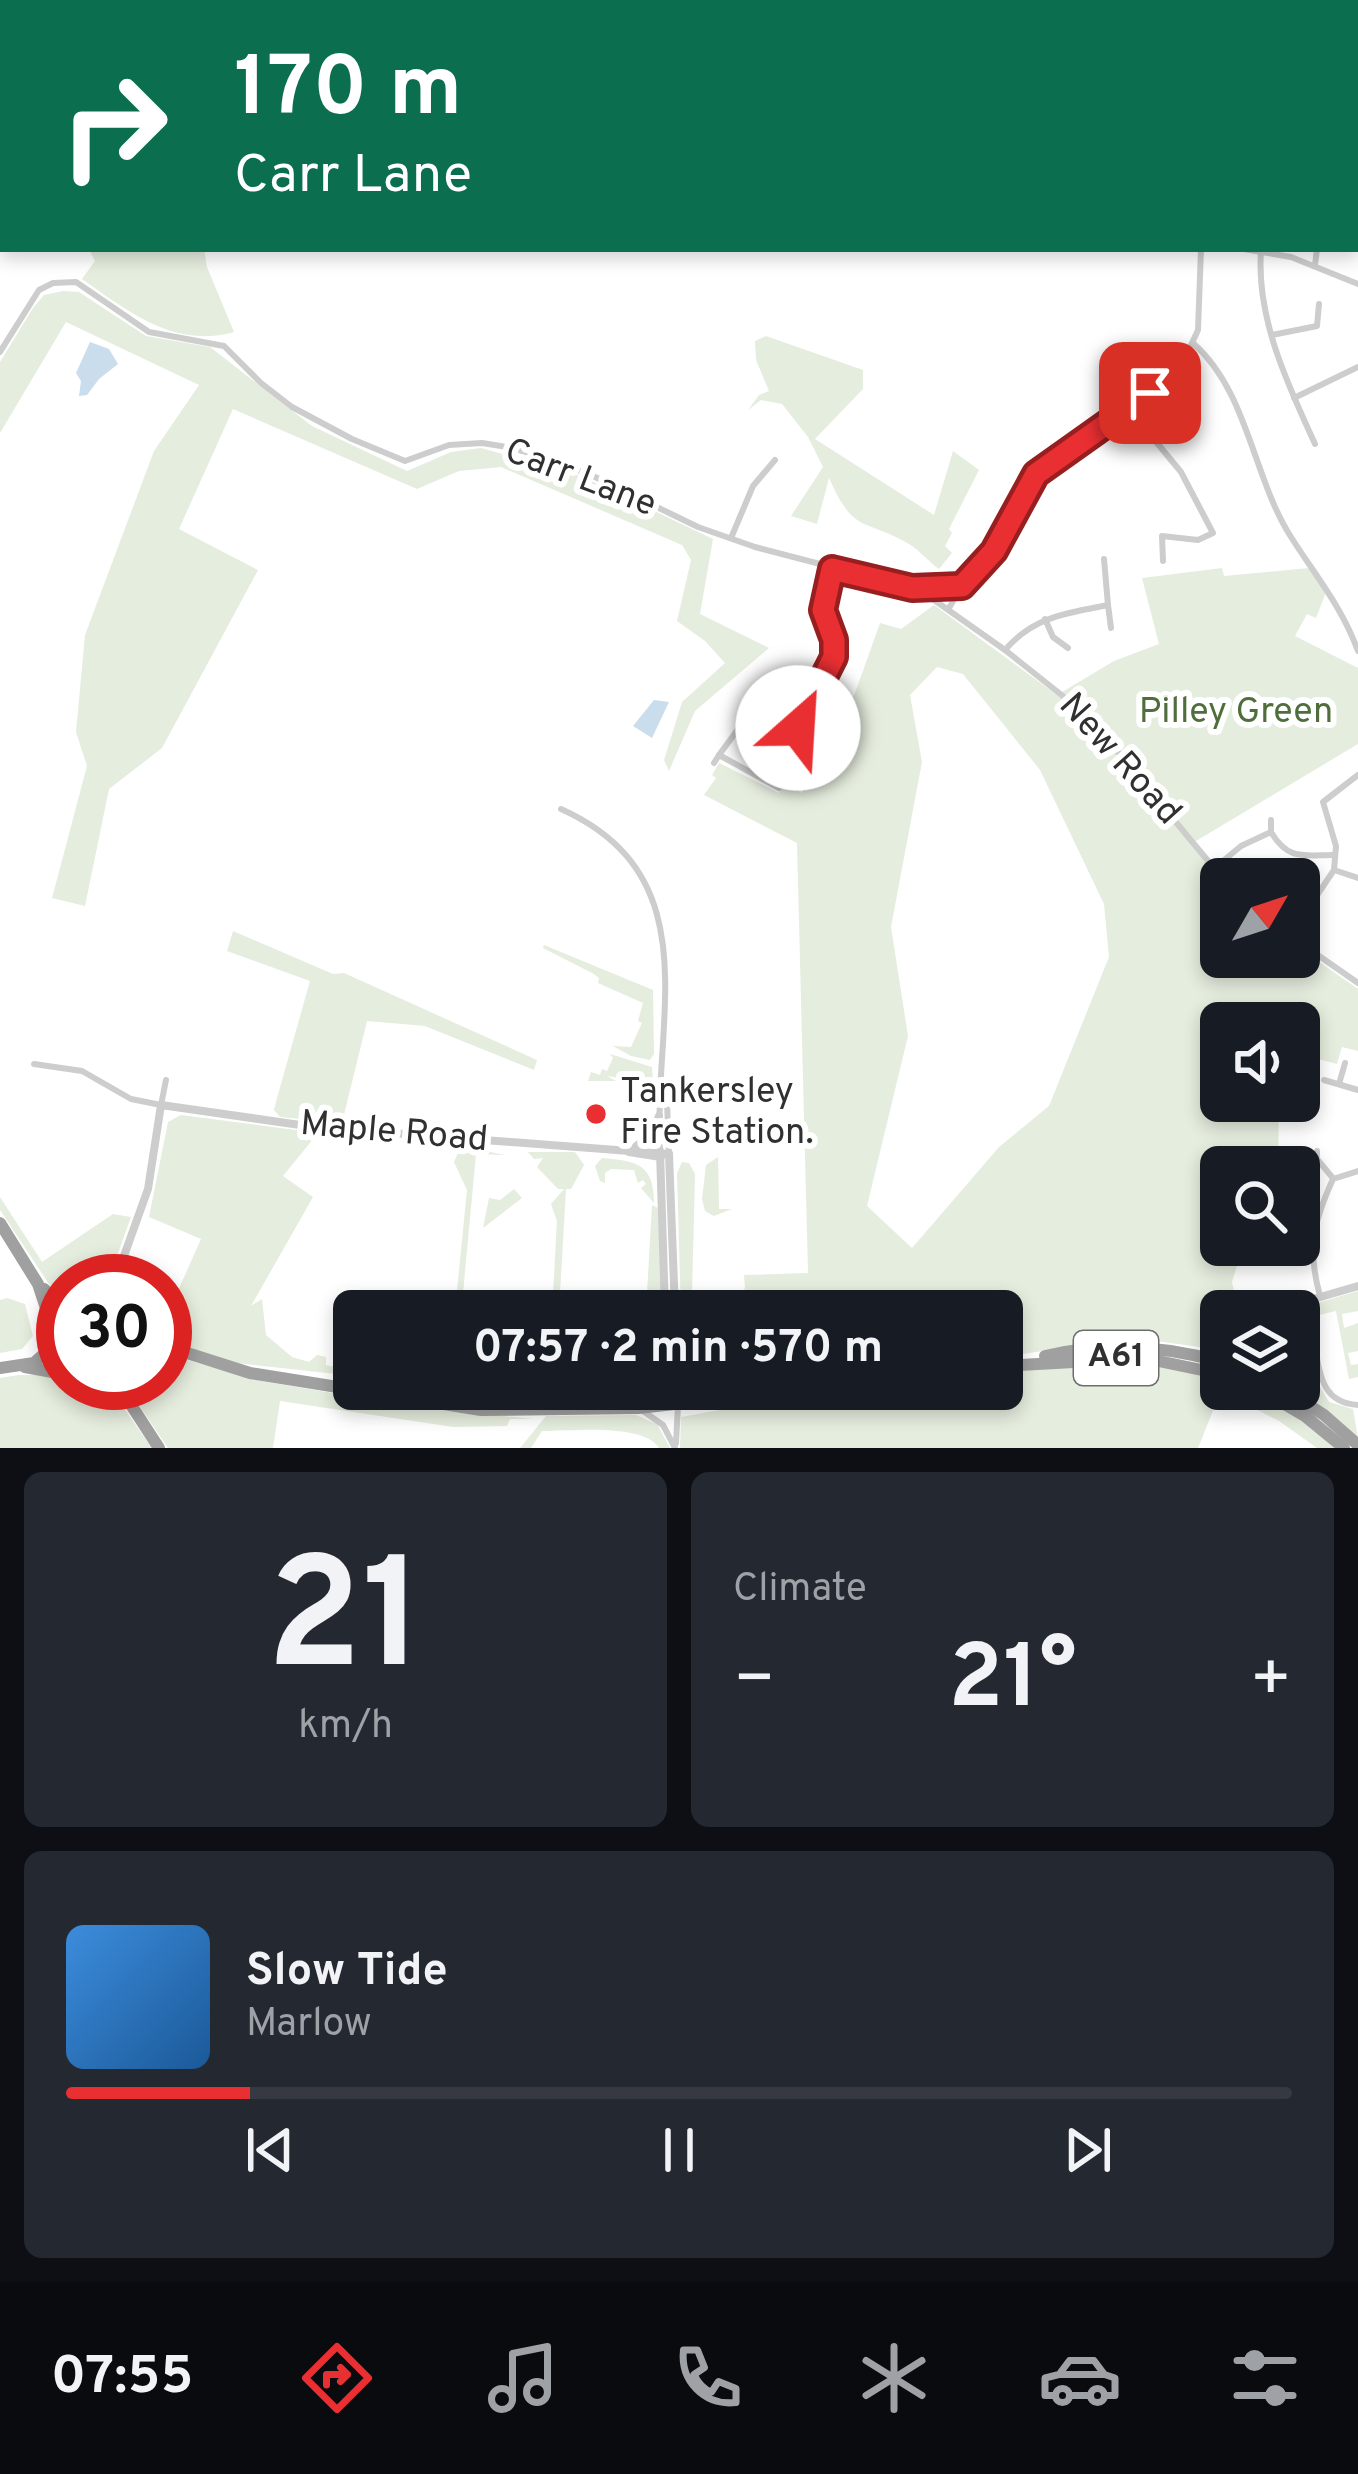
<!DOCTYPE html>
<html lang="en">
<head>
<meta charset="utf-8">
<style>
	body { margin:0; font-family:Overpass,sans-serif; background:#242831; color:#f1f3f6; height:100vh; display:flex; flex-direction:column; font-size:45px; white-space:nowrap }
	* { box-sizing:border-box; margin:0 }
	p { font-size:39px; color:#9ea1a6 }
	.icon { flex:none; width:66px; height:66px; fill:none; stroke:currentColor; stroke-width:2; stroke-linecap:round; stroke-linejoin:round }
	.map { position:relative; height:1448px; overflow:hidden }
	.panel { display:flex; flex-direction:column; gap:24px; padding:24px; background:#0d0f14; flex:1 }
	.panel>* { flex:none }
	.hud { position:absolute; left:0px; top:0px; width:1359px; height:252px; box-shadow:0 6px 18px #0003; background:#0b6e4f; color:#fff; overflow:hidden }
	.needle { width:78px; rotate:51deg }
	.tools { position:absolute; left:1200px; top:858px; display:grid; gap:24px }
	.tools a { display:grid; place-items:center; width:120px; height:120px; border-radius:18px; background:#171b24; box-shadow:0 6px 18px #0003; font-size:60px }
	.speed { position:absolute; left:36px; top:1254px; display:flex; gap:24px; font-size:60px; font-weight:700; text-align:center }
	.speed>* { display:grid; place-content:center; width:156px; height:156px; border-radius:50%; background:#171b24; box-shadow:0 6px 18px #0003; line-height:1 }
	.speed .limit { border:18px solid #d22; background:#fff; color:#111 }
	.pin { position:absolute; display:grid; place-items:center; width:102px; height:102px; color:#fff; margin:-51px; border-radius:24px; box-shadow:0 6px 18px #0006 }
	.me { position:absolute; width:132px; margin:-66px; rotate:26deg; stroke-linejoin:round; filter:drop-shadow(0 0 9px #0008) }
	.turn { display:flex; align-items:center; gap:42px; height:252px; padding:0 36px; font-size:54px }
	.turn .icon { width:156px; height:156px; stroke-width:2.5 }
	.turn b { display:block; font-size:84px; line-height:102px }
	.big { font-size:90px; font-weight:700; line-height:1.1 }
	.panel .widget { flex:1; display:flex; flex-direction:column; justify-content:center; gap:18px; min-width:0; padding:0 42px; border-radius:18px; background:#242831 }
	.panel .dial { align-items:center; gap:0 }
	.dial b { font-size:156px; line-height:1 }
	.song { display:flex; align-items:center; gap:36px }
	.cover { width:144px; height:144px; border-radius:18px; background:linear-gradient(135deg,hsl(210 70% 55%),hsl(210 70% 35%)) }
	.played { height:12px; border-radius:6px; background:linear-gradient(90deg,#ea2f32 15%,#363941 15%) }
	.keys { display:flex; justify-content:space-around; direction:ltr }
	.heat { display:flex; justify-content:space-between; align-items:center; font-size:66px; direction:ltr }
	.panel .tiles { flex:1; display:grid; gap:24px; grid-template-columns:1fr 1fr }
	.widget:last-child { grid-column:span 2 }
	.trip { position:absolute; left:333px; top:1290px; width:690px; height:120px; border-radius:18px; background:#171b24; box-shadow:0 6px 18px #0003; font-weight:700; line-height:120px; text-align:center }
	.dock { display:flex; height:192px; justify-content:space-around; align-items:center; background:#090b0e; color:#9ea1a6 }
	.dock .icon { width:84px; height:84px }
	.dock .current { color:#ea2f32 }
	.dock b { font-size:54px; color:#f1f3f6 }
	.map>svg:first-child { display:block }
</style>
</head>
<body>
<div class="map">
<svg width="1358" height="1448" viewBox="0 0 1358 1448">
	<rect width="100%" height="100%" fill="#fff"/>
	<g fill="#e5edde" fill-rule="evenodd">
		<path d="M89,249H204L207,267L234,332C174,349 128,311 82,279L95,261Z"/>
		<path d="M63,291L79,292L146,336L210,347L312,426L407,471L451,452L481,448L581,476L713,539L700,614L769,648L695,711L669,771L664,760L682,702L725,663L705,641L677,621L691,560L682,545L501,467L459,471L417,489L233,409L179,529L258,570L162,748L109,789L85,906L52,898L87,766L76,732L85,635L154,451L199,385L66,322L0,433V362L33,308L44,295Z"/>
		<path d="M766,336L863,370V389L815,439L934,515L953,451L979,470L949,529L952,533L945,546L952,553L939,569C929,562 919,550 909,544C863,517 855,536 829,478L817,524L791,516L823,467L808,437L782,404L761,400L748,410L759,395L769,391L756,360L755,341Z"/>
		<path d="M1163,388L1178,405L1186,400L1193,412L1179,418L1155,406L1144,421L1139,410Z"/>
		<path d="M1222,568L1224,576L1309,568L1326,592L1316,618L1307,614L1295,636L1358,668V744L1191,844L1221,883V957H1299V948L1358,989V1051L1342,1047L1337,1064L1299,1054V1023H1221V1101H1279L1278,1167H1221V1245H1278L1270,1261L1237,1266L1232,1282L1239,1311H1221V1350L1156,1341L1082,1345L1002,1357V1311H681L677,1173L682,1162L689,1163L695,1174L692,1294L696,1298L738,1297L745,1288L744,1275L808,1273L797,843L704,795L716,778L712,775L719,763L779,793L785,784L802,793L855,693L880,623L901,629L934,605L1057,695L1114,661L1159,644L1142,578ZM937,667L963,674L1040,770L1104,904L1109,957L1049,1106L999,1147L912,1248L867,1206L908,1036L891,927L922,762L910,695Z"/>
		<path d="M233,931L333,974L344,973L537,1060L534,1070L425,1026L367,1021L342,1123L280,1117L274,1110L277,1098L310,981L227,951Z"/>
		<path d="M544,945L653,990L654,1054L650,1060L631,1056L613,1046L631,1047L642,1023L638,1021L643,1003L598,983L599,978L594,974L543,948Z"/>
		<path d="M610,1054L652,1067L653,1084L607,1076L616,1081H588L591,1072L600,1075L602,1069L607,1071L613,1058Z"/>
		<path d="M181,1115L318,1133L283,1176L313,1197L251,1306L262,1299L266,1335L292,1357L309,1362L317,1355L326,1357V1365L354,1371V1376L227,1362L165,1338V1320L201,1239L149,1217L168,1122Z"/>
		<path d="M461,1146L505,1155L476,1154L462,1304L467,1305V1311H455L467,1190L454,1162Z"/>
		<path d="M528,1152H575L584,1165L571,1189H566L559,1311H552L557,1221L551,1204L564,1189H558L537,1167L543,1158L534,1159Z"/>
		<path d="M718,1157L719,1209H732L714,1216L705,1211L702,1199L706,1165Z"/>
		<path d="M602,1158C637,1161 654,1164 654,1203L641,1188L646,1184L643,1180L638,1183L634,1170L611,1169L605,1173V1183L600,1181L595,1166Z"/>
		<path d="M514,1189L522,1198L483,1228L489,1198L500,1200Z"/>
		<path d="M0,1197L42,1262L113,1214L131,1217L108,1281H63V1297L49,1284L0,1210Z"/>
		<path d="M652,1205L658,1208L662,1311H646Z"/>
		<path d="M1358,1291V1311L1342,1314L1344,1328L1358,1323V1351L1348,1353L1351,1365L1358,1364V1377L1349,1379L1336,1311L1315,1316L1318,1334L1308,1336V1341L1299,1333V1311H1290Z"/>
		<path d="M7,1298L25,1304L33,1336L22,1349L0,1353V1300Z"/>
		<path d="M165,1354L261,1381L421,1408L534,1419H510L507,1426L453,1427L280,1401L273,1448H168L124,1383H165Z"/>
		<path d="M1099,1361L1181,1366L1221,1381V1389C1264,1389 1304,1423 1337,1448H1317L1279,1421L1221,1391L1198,1448H680L681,1417L774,1400L785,1406L921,1389H1002V1374Z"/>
		<path d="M19,1375H45L63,1383L111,1390L152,1448H0V1378Z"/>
		<path d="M1299,1380L1305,1384L1316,1380L1329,1402L1353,1409L1358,1438L1297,1389Z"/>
		<path d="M438,1389H652L630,1402L487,1403V1393Z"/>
		<path d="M636,1415L657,1424L670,1448H659C644,1423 571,1431 542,1431L531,1448H520L546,1416Z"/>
	</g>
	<g fill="#cadded">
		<path d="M90,342L109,349L118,364L99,379L87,395L79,396L81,381L76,373Z"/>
		<path d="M654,700L669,702L652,738L633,726Z"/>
	</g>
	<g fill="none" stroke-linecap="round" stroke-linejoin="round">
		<g stroke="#cdcdcd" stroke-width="6">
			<path d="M1237,3L1238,0"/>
			<path d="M1356,190L1358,191"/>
			<path d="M1244,249L1291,257L1358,284"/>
			<path d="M1261,251C1256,318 1288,385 1315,444"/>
			<path d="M1315,265L1317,249"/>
			<path d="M1272,335L1317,326L1319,304"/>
			<path d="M1194,344C1248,392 1253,478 1291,537C1315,575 1342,607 1358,651"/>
			<path d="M0,352L39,290L53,283L76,282L149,332L224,346L261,383L292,407L352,439L405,461L449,445L482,443L513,448L591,475L698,527L755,547L897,584L927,595L1005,650L1088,716L1223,879"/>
			<path d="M1294,398L1358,367"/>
			<path d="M1129,409L1181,472L1213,533L1198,540L1162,536L1163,561"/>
			<path d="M731,538L753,486L775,460"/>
			<path d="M1104,559L1108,605"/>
			<path d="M916,588L962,586"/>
			<path d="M949,608L962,586L993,551L1036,474L1150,393L1187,354L1198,330L1201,249"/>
			<path d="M1045,619L1053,637L1068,648"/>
			<path d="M1005,650C1033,617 1066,613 1108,605L1111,628"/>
			<path d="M783,684L795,674L817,688"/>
			<path d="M719,755L744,721"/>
			<path d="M714,763L719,755L779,788"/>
			<path d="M767,781L834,657V641L823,610L832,569"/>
			<path d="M561,809C712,877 652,1022 660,1151"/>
			<path d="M1271,820V832C1288,861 1304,855 1334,855"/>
			<path d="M1223,861L1241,846L1271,832"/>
			<path d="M1334,870L1358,878"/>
			<path d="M1299,922L1334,870L1336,846L1323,802L1358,775"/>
			<path d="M1299,942L1358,983"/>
			<path d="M34,1064L82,1071L131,1099L161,1105L166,1080"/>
			<path d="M1324,1080L1358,1090"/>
			<path d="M1339,1084L1345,1063"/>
			<path d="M663,1096L667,1102L669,1154"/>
			<path d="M1317,1151V1159L1332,1177"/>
			<path d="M1320,1296C1307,1249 1313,1223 1333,1179L1358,1171"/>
			<path d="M1299,1341L1315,1347C1320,1376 1323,1403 1358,1405"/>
			<path d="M643,1411L663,1425L675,1448"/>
			<path d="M676,1443L678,1405"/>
		</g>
		<g stroke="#cdcdcd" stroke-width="8">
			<path d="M634,1148L653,1132L659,1116"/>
			<path d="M660,1151L665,1311"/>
			<path d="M629,1152L661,1157"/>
			<path d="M669,1154L675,1311"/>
			<path d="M115,1281L148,1189L161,1105L314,1127L669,1154"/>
			<path d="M1272,1311L1358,1286"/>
		</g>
		<g stroke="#a0a0a0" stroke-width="12">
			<path d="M0,1223L38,1284L55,1336"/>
			<path d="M44,1289L63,1305"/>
			<path d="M63,1319L54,1345L63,1366"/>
			<path d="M165,1346L250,1373L481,1410L638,1408L813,1389"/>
			<path d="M1045,1356C1105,1342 1162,1345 1221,1362"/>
			<path d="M1002,1366L1144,1358L1221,1374"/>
			<path d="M25,1367L63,1374"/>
			<path d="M0,1368L34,1363L54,1345"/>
			<path d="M109,1383L126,1397L159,1448"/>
			<path d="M1259,1389L1305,1416L1344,1448"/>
			<path d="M1284,1389L1324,1415L1358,1445"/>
			<path d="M639,1405L660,1389"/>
		</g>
	</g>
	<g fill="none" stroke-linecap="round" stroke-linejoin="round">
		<g stroke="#981f20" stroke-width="30">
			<path id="route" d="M798,728L834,657V640L823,610L832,569L912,588L962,586L994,551L1036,474L1150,393"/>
		</g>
		<use href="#route" stroke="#ea2f32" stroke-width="21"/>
	</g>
	<circle fill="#ea2f32" stroke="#fff" stroke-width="4.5" cx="596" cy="1114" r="12"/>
	<g text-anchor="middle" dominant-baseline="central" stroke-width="12" stroke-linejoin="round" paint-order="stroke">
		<rect fill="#fff" stroke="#6e6e6e" stroke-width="3" x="1074" y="1331" width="84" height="54" rx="9"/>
		<g font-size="33" font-weight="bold" fill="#303030">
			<text x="1116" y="1358">A61</text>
		</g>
		<g font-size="36" fill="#303030" stroke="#fff">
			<text transform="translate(580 479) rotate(21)">Carr Lane</text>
			<text transform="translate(1119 760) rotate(48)">New Road</text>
			<text transform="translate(394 1133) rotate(5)">Maple Road</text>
		</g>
		<g font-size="36" fill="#506d3c" stroke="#fff">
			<text x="1236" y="713">Pilley Green</text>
		</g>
		<g font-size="36" fill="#303030" stroke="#fff" text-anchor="start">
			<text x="620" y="1093">Tankersley<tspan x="620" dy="41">Fire Station.</tspan></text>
		</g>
	</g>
</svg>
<div class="tools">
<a><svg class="needle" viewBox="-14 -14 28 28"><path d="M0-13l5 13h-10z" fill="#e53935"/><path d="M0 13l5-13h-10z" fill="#9ea1a6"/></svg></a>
<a><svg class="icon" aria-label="sound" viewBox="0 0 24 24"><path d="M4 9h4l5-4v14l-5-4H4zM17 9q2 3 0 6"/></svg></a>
<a><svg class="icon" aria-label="search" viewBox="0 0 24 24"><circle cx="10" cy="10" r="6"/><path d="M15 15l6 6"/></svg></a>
<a><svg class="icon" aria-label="layers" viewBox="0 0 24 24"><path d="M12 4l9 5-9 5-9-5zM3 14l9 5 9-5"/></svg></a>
</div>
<div class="speed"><div class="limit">30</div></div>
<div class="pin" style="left:1150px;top:393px;background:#d93025"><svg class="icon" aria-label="arrive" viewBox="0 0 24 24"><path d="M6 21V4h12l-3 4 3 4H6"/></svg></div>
<svg class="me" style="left:798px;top:728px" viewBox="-20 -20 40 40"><circle r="19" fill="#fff"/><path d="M0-13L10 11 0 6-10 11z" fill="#ea2f32"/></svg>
<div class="trip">07:57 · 2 min · 570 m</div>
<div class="hud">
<div class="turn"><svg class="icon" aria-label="right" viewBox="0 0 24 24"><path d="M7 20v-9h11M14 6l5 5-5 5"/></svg><div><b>170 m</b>Carr Lane</div></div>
</div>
</div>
<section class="panel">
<div class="tiles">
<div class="widget dial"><b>21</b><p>km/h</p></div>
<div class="widget"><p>Climate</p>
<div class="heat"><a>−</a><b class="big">21°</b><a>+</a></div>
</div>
<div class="widget">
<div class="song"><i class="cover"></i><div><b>Slow Tide</b><p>Marlow</p></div></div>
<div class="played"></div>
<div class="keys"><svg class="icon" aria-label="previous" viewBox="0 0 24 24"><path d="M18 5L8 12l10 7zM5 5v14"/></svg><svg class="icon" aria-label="pause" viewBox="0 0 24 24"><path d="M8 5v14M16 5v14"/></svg><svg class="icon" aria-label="next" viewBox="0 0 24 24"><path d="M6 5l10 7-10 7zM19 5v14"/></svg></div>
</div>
</div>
</section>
<nav class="dock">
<b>07:55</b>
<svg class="icon current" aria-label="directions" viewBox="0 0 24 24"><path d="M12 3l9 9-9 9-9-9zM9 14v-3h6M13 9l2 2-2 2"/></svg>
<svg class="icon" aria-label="music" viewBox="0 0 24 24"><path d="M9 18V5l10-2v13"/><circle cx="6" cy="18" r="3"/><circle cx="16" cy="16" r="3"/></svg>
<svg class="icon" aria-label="phone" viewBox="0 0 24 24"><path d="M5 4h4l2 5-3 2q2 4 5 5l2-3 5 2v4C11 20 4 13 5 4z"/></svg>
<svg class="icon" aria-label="climate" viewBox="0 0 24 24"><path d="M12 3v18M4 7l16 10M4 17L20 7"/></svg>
<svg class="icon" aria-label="car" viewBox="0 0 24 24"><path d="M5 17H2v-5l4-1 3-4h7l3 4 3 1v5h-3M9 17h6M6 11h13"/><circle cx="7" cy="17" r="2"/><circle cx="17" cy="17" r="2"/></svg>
<svg class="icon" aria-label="filters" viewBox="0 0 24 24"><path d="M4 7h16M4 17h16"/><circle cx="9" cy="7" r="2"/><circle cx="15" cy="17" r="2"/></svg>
</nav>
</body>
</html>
